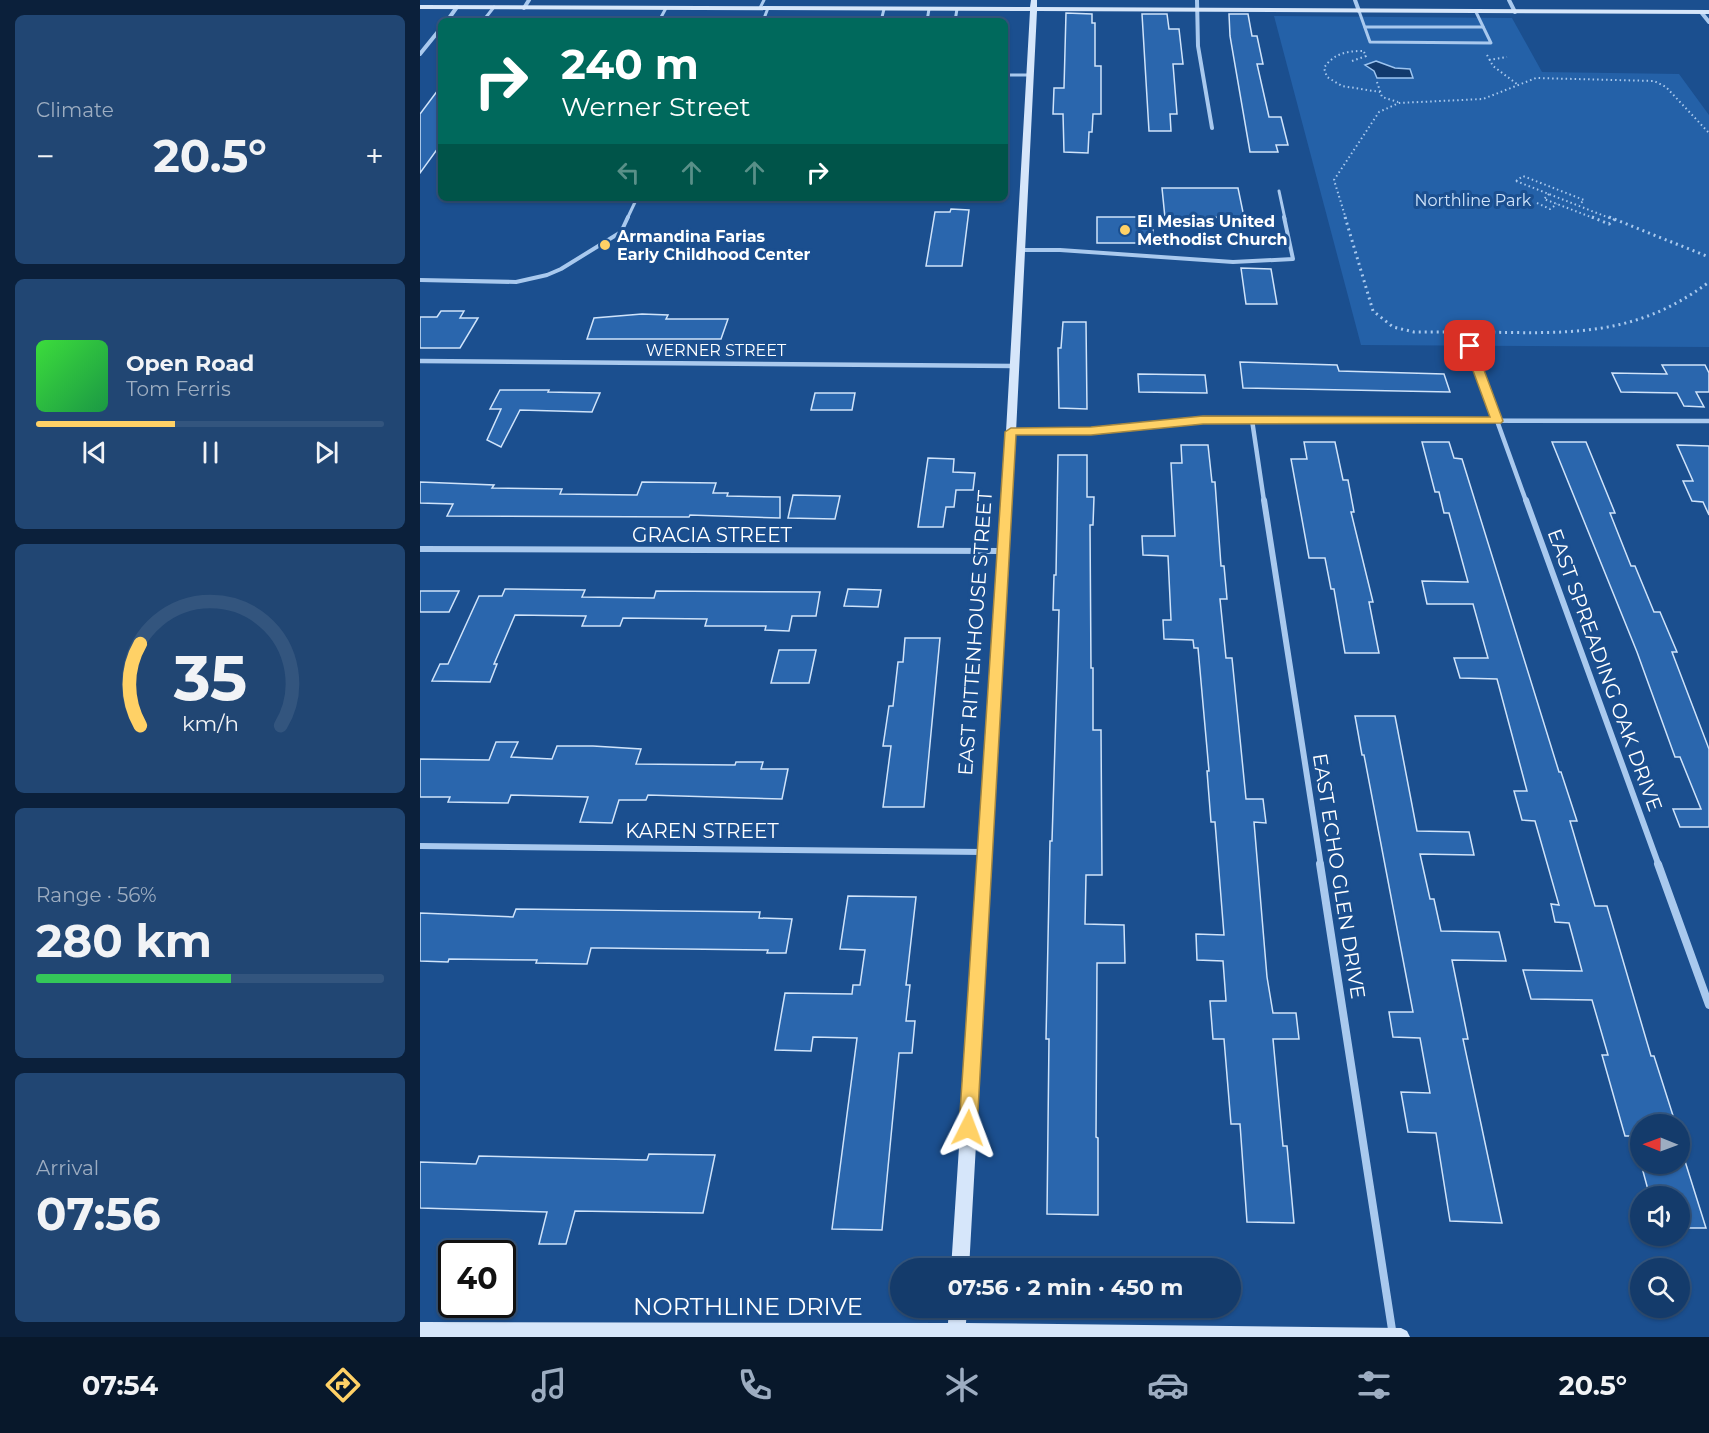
<!DOCTYPE html>
<html lang="en">
<head>
<meta charset="utf-8">
<style>
	body { margin:0; font-family:Montserrat,sans-serif; background:#214673; color:#f1f3f6; height:100vh; display:flex; flex-direction:column; font-size:22px; white-space:nowrap }
	* { box-sizing:border-box; margin:0 }
	p { font-size:20px; color:#9dadc1 }
	.icon { flex:none; width:33px; height:33px; fill:none; stroke:currentColor; stroke-width:2; stroke-linecap:round; stroke-linejoin:round }
	.map { position:relative; flex:1; overflow:hidden }
	.details { display:flex; flex-direction:column; gap:15px; padding:15px; background:#0b203b; width:420px }
	.details>* { flex:none }
	.banner { position:absolute; left:18px; top:18px; width:570px; height:183px; border-radius:9px; box-shadow:0 2px 4px #0004,0 0 0 2px #33557e; background:#00695c; color:#fff; overflow:hidden }
	.needle { width:39px; rotate:271deg }
	.controls { position:absolute; left:1210px; top:1114px; display:grid; gap:12px }
	.controls a { display:grid; place-items:center; width:60px; height:60px; border-radius:50%; background:#143b6b; box-shadow:0 2px 4px #0004,0 0 0 2px #33557e; font-size:30px }
	.speed { position:absolute; left:18px; top:1240px; display:flex; gap:12px; font-size:30px; font-weight:700; text-align:center }
	.speed>* { display:grid; place-content:center; width:78px; height:78px; border-radius:50%; background:#143b6b; box-shadow:0 2px 4px #0004,0 0 0 2px #33557e; line-height:1 }
	.speed .limit { border:3px solid #111; border-radius:9px; background:#fff; color:#111 }
	.pin { position:absolute; display:grid; place-items:center; width:51px; height:51px; color:#fff; margin:-26px; border-radius:12px; box-shadow:0 3px 9px #0006 }
	.me { position:absolute; width:66px; margin:-33px; rotate:3deg; stroke-linejoin:round; filter:drop-shadow(0 0 4px #0008) }
	.turn { display:flex; align-items:center; gap:21px; height:126px; padding:0 24px; font-size:27px }
	.turn .icon { width:78px; height:78px; stroke-width:2.5 }
	.turn b { display:block; font-size:42px; line-height:51px }
	.lanes { display:flex; align-items:center; height:57px; padding:0 24px; background:#0003; justify-content:center; gap:30px; direction:ltr }
	.lanes .off { opacity:.35 }
	.big { font-size:45px; font-weight:700; line-height:1.1 }
	.details .card { flex:1; display:flex; flex-direction:column; justify-content:center; gap:9px; min-width:0; padding:0 21px; border-radius:9px; background:#214673 }
	.details .dial { align-items:center; gap:0 }
	.dial svg { height:156px; overflow:visible; fill:none; stroke:#33557e; stroke-width:7; stroke-linecap:round; text-anchor:middle }
	.dial text { fill:#f1f3f6; stroke:none }
	.song { display:flex; align-items:center; gap:18px }
	.cover { width:72px; height:72px; border-radius:9px; background:linear-gradient(135deg,hsl(120 70% 55%),hsl(140 70% 35%)) }
	.played { height:6px; border-radius:3px; background:linear-gradient(90deg,#ffd166 40%,#33557e 40%) }
	.keys { display:flex; justify-content:space-around; direction:ltr }
	.heat { display:flex; justify-content:space-between; align-items:center; font-size:33px; direction:ltr }
	.charge { height:9px; border-radius:4px; background:linear-gradient(90deg,#34c759 56%,#33557e 0) }
	.trip { position:absolute; left:470px; top:1258px; width:351px; height:60px; border-radius:30px; background:#143b6b; box-shadow:0 2px 4px #0004,0 0 0 2px #33557e; font-weight:700; line-height:60px; text-align:center }
	.dock { display:flex; height:96px; justify-content:space-around; align-items:center; background:#08182b; color:#9dadc1 }
	.dock .icon { width:42px; height:42px }
	.dock .active { color:#ffd166 }
	.dock b { font-size:27px; color:#f1f3f6 }
	main { display:flex; flex:1; min-height:0 }
	.map>svg:first-child { display:block }
</style>
</head>
<body>
<main>
<section class="details">
<div class="card"><p>Climate</p>
<div class="heat"><a>−</a><b class="big">20.5°</b><a>+</a></div>
</div>
<div class="card">
<div class="song"><i class="cover"></i><div><b>Open Road</b><p>Tom Ferris</p></div></div>
<div class="played"></div>
<div class="keys"><svg class="icon" aria-label="previous" viewBox="0 0 24 24"><path d="M18 5L8 12l10 7zM5 5v14"/></svg><svg class="icon" aria-label="pause" viewBox="0 0 24 24"><path d="M8 5v14M16 5v14"/></svg><svg class="icon" aria-label="next" viewBox="0 0 24 24"><path d="M6 5l10 7-10 7zM19 5v14"/></svg></div>
</div>
<div class="card dial"><svg viewBox="0 0 100 80">
<path d="M14 69A42 42 0 1 1 86 69"/>
<path d="M14 69A42 42 0 0 1 14 27" stroke="#ffd166"/>
<text x="50" y="56" font-size="32" font-weight="700">35</text>
<text x="50" y="72" font-size="11">km/h</text>
</svg></div>
<div class="card"><p>Range · 56%</p><b class="big">280 km</b><div class="charge"></div></div>
<div class="card"><p>Arrival</p><b class="big">07:56</b></div>
</section>
<div class="map">
<svg width="1289" height="1337" viewBox="0 0 1289 1337">
	<rect width="100%" height="100%" fill="#1b4f8f"/>
	<path fill="#2461a8" d="M854,16L1092,18L1122,72L1259,74L1289,115V347L941,345Z"/>
	<path fill="#123a6d" stroke="#9cc4f0" stroke-width="1.5" d="M956,61L975,68L990,69L993,78H957L954,71L945,65Z"/>
	<g fill="#2a66ad" stroke="#cfe3fa" stroke-width="1.5">
		<path d="M646,13L672,14V23H675V66H681V114H673L672,132H669L668,153L644,152L643,114H633L634,88H644Z"/>
		<path d="M722,14H747L749,29H759L763,64H753L757,114H750L751,131H729Z"/>
		<path d="M809,14H828L832,36H837L843,64H837L849,117H861L868,145H856L858,152H830L810,36Z"/>
		<path d="M21,86V144L0,173V114Z"/>
		<path d="M742,188H818L824,217L745,218Z"/>
		<path d="M531,209L549,210L542,266H506L515,212H530Z"/>
		<path d="M677,217H732L734,243H677Z"/>
		<path d="M821,268L851,269L857,304H826Z"/>
		<path d="M21,311H44L40,318H58L40,348H0V317H17Z"/>
		<path d="M222,314L248,315L246,319H308L301,339H167L174,318Z"/>
		<path d="M643,322H666L667,409L639,408L638,348H641Z"/>
		<path d="M820,362L917,365L919,371L1024,374L1030,392L823,388Z"/>
		<path d="M1242,365H1285L1289,373V392H1276L1284,407L1264,406L1257,393L1201,392L1192,373L1247,374Z"/>
		<path d="M718,374L785,375L787,393L719,392Z"/>
		<path d="M80,390H129L128,392L180,393L172,412L100,410L81,447L67,440L81,409H70Z"/>
		<path d="M395,393H435L432,410H391Z"/>
		<path d="M884,442H915L923,480H928L934,512H931L953,602H949L959,653H925L914,589H911L905,558H889L871,459H887Z"/>
		<path d="M1002,442H1029L1034,458L1042,459L1139,772H1141L1157,821H1150L1175,906H1187L1231,1056H1234L1256,1125H1221V1136H1205L1182,1055H1188L1172,1000L1111,999L1103,970L1162,971L1149,923L1135,922L1131,904L1139,905L1115,821L1102,820L1094,791H1107L1077,679L1040,678L1034,658H1068L1053,604H1007L1002,581L1048,582L1029,513H1024L1019,492H1015Z"/>
		<path d="M1132,442H1166L1195,513H1190L1211,566H1215L1234,612H1240L1257,652H1252L1289,749V827H1260L1253,809H1281L1260,757H1255L1217,652Z"/>
		<path d="M761,445H788L792,482H795L801,566H804L807,599H800L806,658H812L826,799H843L846,823L834,822L847,977L853,1013H876L879,1039H853L863,1146H867L874,1223L827,1222L820,1124H811L804,1039H793L790,1001H806L803,961L777,960L776,934L804,935L795,822H791L787,771H789L778,648H774L773,640L744,639L743,620H751L748,556L723,555L722,536H755L751,463H762Z"/>
		<path d="M1257,445L1289,446V515L1283,502L1272,501L1263,481H1273Z"/>
		<path d="M638,455H667V497H674L673,525H670L671,668H673V730H681L682,875H666L665,924L704,925L705,963H677L676,1137L678,1138V1215L627,1214L629,1039H626L630,841H632L638,647L639,610H633L634,575H636Z"/>
		<path d="M508,458L534,459L533,472L555,473L553,490H536L534,507H526L523,527H498Z"/>
		<path d="M0,482L74,485L72,488L142,489L140,494L217,495L222,482L296,483L293,493H308L307,496L360,497V518L270,515L269,517L27,516L33,504L0,503Z"/>
		<path d="M373,495L420,496L415,519L368,518Z"/>
		<path d="M85,589L165,590L162,597L234,598L236,591L400,592L396,616H372L369,631L345,630L346,626H285L287,619L203,618L200,626H162L166,616L95,615L74,664H77L70,682L12,681L20,664H28L59,596H82Z"/>
		<path d="M428,589L461,590L458,607L424,606Z"/>
		<path d="M0,591H39L29,612H0Z"/>
		<path d="M485,638H520L504,807H463L471,746H463L469,706H473L478,662H483Z"/>
		<path d="M359,650H396L389,683H351Z"/>
		<path d="M935,716H975L997,831L1049,832L1054,855L1000,854L1010,899H1014L1021,931L1079,932L1086,961L1032,960L1048,1039H1043L1082,1223L1030,1221L1016,1133L988,1132L981,1092L1010,1093L1000,1038L973,1037L969,1012H993L944,755H942Z"/>
		<path d="M76,742H98L91,757L132,759L137,746H173L221,749L216,764L315,765L316,762H343L341,769H368L362,799L228,795L226,800H199L192,823L160,822L168,797L91,795L88,803L28,802L30,797H0V759L69,760Z"/>
		<path d="M428,896L496,897L486,985H490L486,1021H495L492,1053H479L462,1230L412,1229L437,1038L393,1037L391,1051L355,1050L365,993L432,994L433,985H440L445,950L420,949Z"/>
		<path d="M96,909L340,912L339,918L372,919L366,953H347L348,950L184,948H171L167,964L116,963L117,960L29,959L28,962L0,961V913L93,917Z"/>
		<path d="M229,1154L295,1155L283,1213L155,1211L146,1244H119L127,1212L0,1208V1162L56,1164L59,1156L227,1160Z"/>
		<path d="M1260,1158H1264L1286,1228H1260V1197H1230L1221,1164H1260Z"/>
	</g>
	<g fill="none" stroke-linecap="round" stroke-linejoin="round">
		<g stroke="#a9c9ee" stroke-width="2" stroke-dasharray="1.5 3" stroke-linecap="butt">
			<path d="M942,51C926,51 913,54 904,68L907,77L922,86L960,92"/>
			<path d="M1067,55L1073,66L1097,84"/>
			<path d="M1069,60L1087,57"/>
			<path d="M932,61L946,56L944,52"/>
			<path d="M957,82L962,97L978,102"/>
			<path d="M1096,181L1192,219"/>
			<path d="M1096,181L1103,176L1164,200L1159,205"/>
			<path d="M1129,194L1124,199L1176,219"/>
			<path d="M1117,203L1130,209L1137,204"/>
			<path d="M926,219L914,180L959,112L979,103L1063,99L1116,78L1234,81L1246,87L1289,133"/>
		</g>
		<g stroke="#a9c9ee" stroke-width="3" stroke-dasharray="2 4" stroke-linecap="butt">
			<path d="M925,217L953,311L973,327L994,332H1045"/>
			<path d="M1172,217L1189,224L1195,219"/>
			<path d="M1189,217L1289,257"/>
			<path d="M1055,332C1145,333 1213,339 1289,282"/>
		</g>
		<g stroke="#a9c9ee" stroke-width="3">
			<path d="M340,8L344,0"/>
			<path d="M939,11L950,42L1071,43L1056,12"/>
			<path d="M63,21L74,7"/>
			<path d="M239,21L246,8"/>
			<path d="M343,21L348,8"/>
			<path d="M461,21L464,9"/>
			<path d="M507,21L509,9"/>
			<path d="M535,21L537,9"/>
			<path d="M945,27H1063"/>
			<path d="M585,75H609"/>
			<path d="M859,191L865,219"/>
			<path d="M207,219L217,198"/>
		</g>
		<g stroke="#a9c9ee" stroke-width="4">
			<path d="M599,250H640L813,262L873,259L864,217"/>
			<path d="M0,280L96,282L127,275L141,269L201,232L208,217"/>
		</g>
		<g stroke="#a9c9ee" stroke-width="4">
			<path d="M777,0L778,46L792,128"/>
			<path d="M935,0L939,11"/>
			<path d="M1089,0L1095,12"/>
			<path d="M104,8L109,0"/>
			<path d="M1281,12L1289,22"/>
			<path d="M27,21L37,7"/>
			<path d="M0,54L21,28"/>
		</g>
		<g stroke="#a9c9ee" stroke-width="4.5">
			<path d="M1050,346L1106,501"/>
			<path d="M0,361L593,366"/>
			<path d="M832,420L844,501"/>
			<path d="M591,432L671,431L783,420L1289,421"/>
		</g>
		<g stroke="#a9c9ee" stroke-width="6">
			<path d="M844,500L901,866"/>
			<path d="M1106,500L1239,866"/>
			<path d="M0,549L583,551"/>
			<path d="M0,846L564,852"/>
		</g>
		<g stroke="#a9c9ee" stroke-width="8">
			<path d="M900,864L973,1336"/>
			<path d="M1238,864L1289,1005"/>
		</g>
		<g fill="#d6e6fa" fill-rule="evenodd">
			<path d="M611,0H617V7L1289,10V14L617,11L596,432L549,1269H531L586,432L610,11L0,9V5L610,7Z"/>
			<path d="M529,1308H547L546,1323L981,1328L987,1331L990,1337H0V1322L528,1323Z"/>
		</g>
	</g>
	<path fill="#ffd166" stroke="#a68842" stroke-width="1.5" d="M1050,342L1055,346L1083,421L1081,423L783,424L671,435H596L557,1128L554,1134L548,1137L542,1134L539,1128L585,432L591,428L671,427L783,416L1070,417L1044,346Z"/>
	<g fill="#ffd166" stroke="#1b4f8f" stroke-width="2">
		<circle cx="705" cy="230" r="6"/>
		<circle cx="185" cy="245" r="6"/>
	</g>
	<g text-anchor="middle" dominant-baseline="central" stroke-width="6" stroke-linejoin="round" paint-order="stroke">
		<g font-size="16" fill="#cfe3fa" stroke="#1b4f8f">
			<text x="1053" y="200">Northline Park</text>
		</g>
		<g font-size="16" font-weight="bold" fill="#fff" stroke="#1b4f8f" text-anchor="start">
			<text x="717" y="221">El Mesias United<tspan x="717" dy="18">Methodist Church</tspan></text>
			<text x="197" y="236">Armandina Farias<tspan x="197" dy="18">Early Childhood Center</tspan></text>
		</g>
		<g font-size="16" fill="#fff" stroke="#1b4f8f">
			<text x="296" y="350">WERNER STREET</text>
		</g>
		<g font-size="20" fill="#fff" stroke="#1b4f8f">
			<text x="292" y="535">GRACIA STREET</text>
			<text transform="translate(555 633) rotate(-86)">EAST RITTENHOUSE STREET</text>
			<text transform="translate(1185 670) rotate(70)">EAST SPREADING OAK DRIVE</text>
			<text x="282" y="831">KAREN STREET</text>
			<text transform="translate(919 876) rotate(81)">EAST ECHO GLEN DRIVE</text>
		</g>
		<g font-size="24" fill="#fff" stroke="#1b4f8f">
			<text x="328" y="1306">NORTHLINE DRIVE</text>
		</g>
	</g>
</svg>
<div class="controls">
<a><svg class="needle" viewBox="-14 -14 28 28"><path d="M0-13l5 13h-10z" fill="#e53935"/><path d="M0 13l5-13h-10z" fill="#9dadc1"/></svg></a>
<a><svg class="icon" aria-label="sound" viewBox="0 0 24 24"><path d="M4 9h4l5-4v14l-5-4H4zM17 9q2 3 0 6"/></svg></a>
<a><svg class="icon" aria-label="search" viewBox="0 0 24 24"><circle cx="10" cy="10" r="6"/><path d="M15 15l6 6"/></svg></a>
</div>
<div class="speed"><div class="limit">40</div></div>
<div class="pin" style="left:1050px;top:346px;background:#d93025"><svg class="icon" aria-label="arrive" viewBox="0 0 24 24"><path d="M6 21V4h12l-3 4 3 4H6"/></svg></div>
<svg class="me" style="left:548px;top:1128px" viewBox="-20 -20 40 40"><path d="M0-17L14 15 0 8-14 15z" fill="#ffd166" stroke="#fff" stroke-width="4"/></svg>
<div class="trip">07:56 · 2 min · 450 m</div>
<div class="banner">
<div class="turn"><svg class="icon" aria-label="right" viewBox="0 0 24 24"><path d="M7 20v-9h11M14 6l5 5-5 5"/></svg><div><b>240 m</b>Werner Street</div></div>
<div class="lanes"><svg class="icon off" aria-label="left" viewBox="0 0 24 24"><path d="M17 20v-9H6M10 6l-5 5 5 5"/></svg><svg class="icon off" aria-label="ahead" viewBox="0 0 24 24"><path d="M12 20V5M6 11l6-6 6 6"/></svg><svg class="icon off" aria-label="ahead" viewBox="0 0 24 24"><path d="M12 20V5M6 11l6-6 6 6"/></svg><svg class="icon" aria-label="right" viewBox="0 0 24 24"><path d="M7 20v-9h11M14 6l5 5-5 5"/></svg></div>
</div>
</div>
</main>
<nav class="dock">
<b>07:54</b>
<svg class="icon active" aria-label="directions" viewBox="0 0 24 24"><path d="M12 3l9 9-9 9-9-9zM9 14v-3h6M13 9l2 2-2 2"/></svg>
<svg class="icon" aria-label="music" viewBox="0 0 24 24"><path d="M9 18V5l10-2v13"/><circle cx="6" cy="18" r="3"/><circle cx="16" cy="16" r="3"/></svg>
<svg class="icon" aria-label="phone" viewBox="0 0 24 24"><path d="M5 4h4l2 5-3 2q2 4 5 5l2-3 5 2v4C11 20 4 13 5 4z"/></svg>
<svg class="icon" aria-label="climate" viewBox="0 0 24 24"><path d="M12 3v18M4 7l16 10M4 17L20 7"/></svg>
<svg class="icon" aria-label="car" viewBox="0 0 24 24"><path d="M5 17H2v-5l4-1 3-4h7l3 4 3 1v5h-3M9 17h6M6 11h13"/><circle cx="7" cy="17" r="2"/><circle cx="17" cy="17" r="2"/></svg>
<svg class="icon" aria-label="filters" viewBox="0 0 24 24"><path d="M4 7h16M4 17h16"/><circle cx="9" cy="7" r="2"/><circle cx="15" cy="17" r="2"/></svg>
<b>20.5°</b>
</nav>
</body>
</html>
